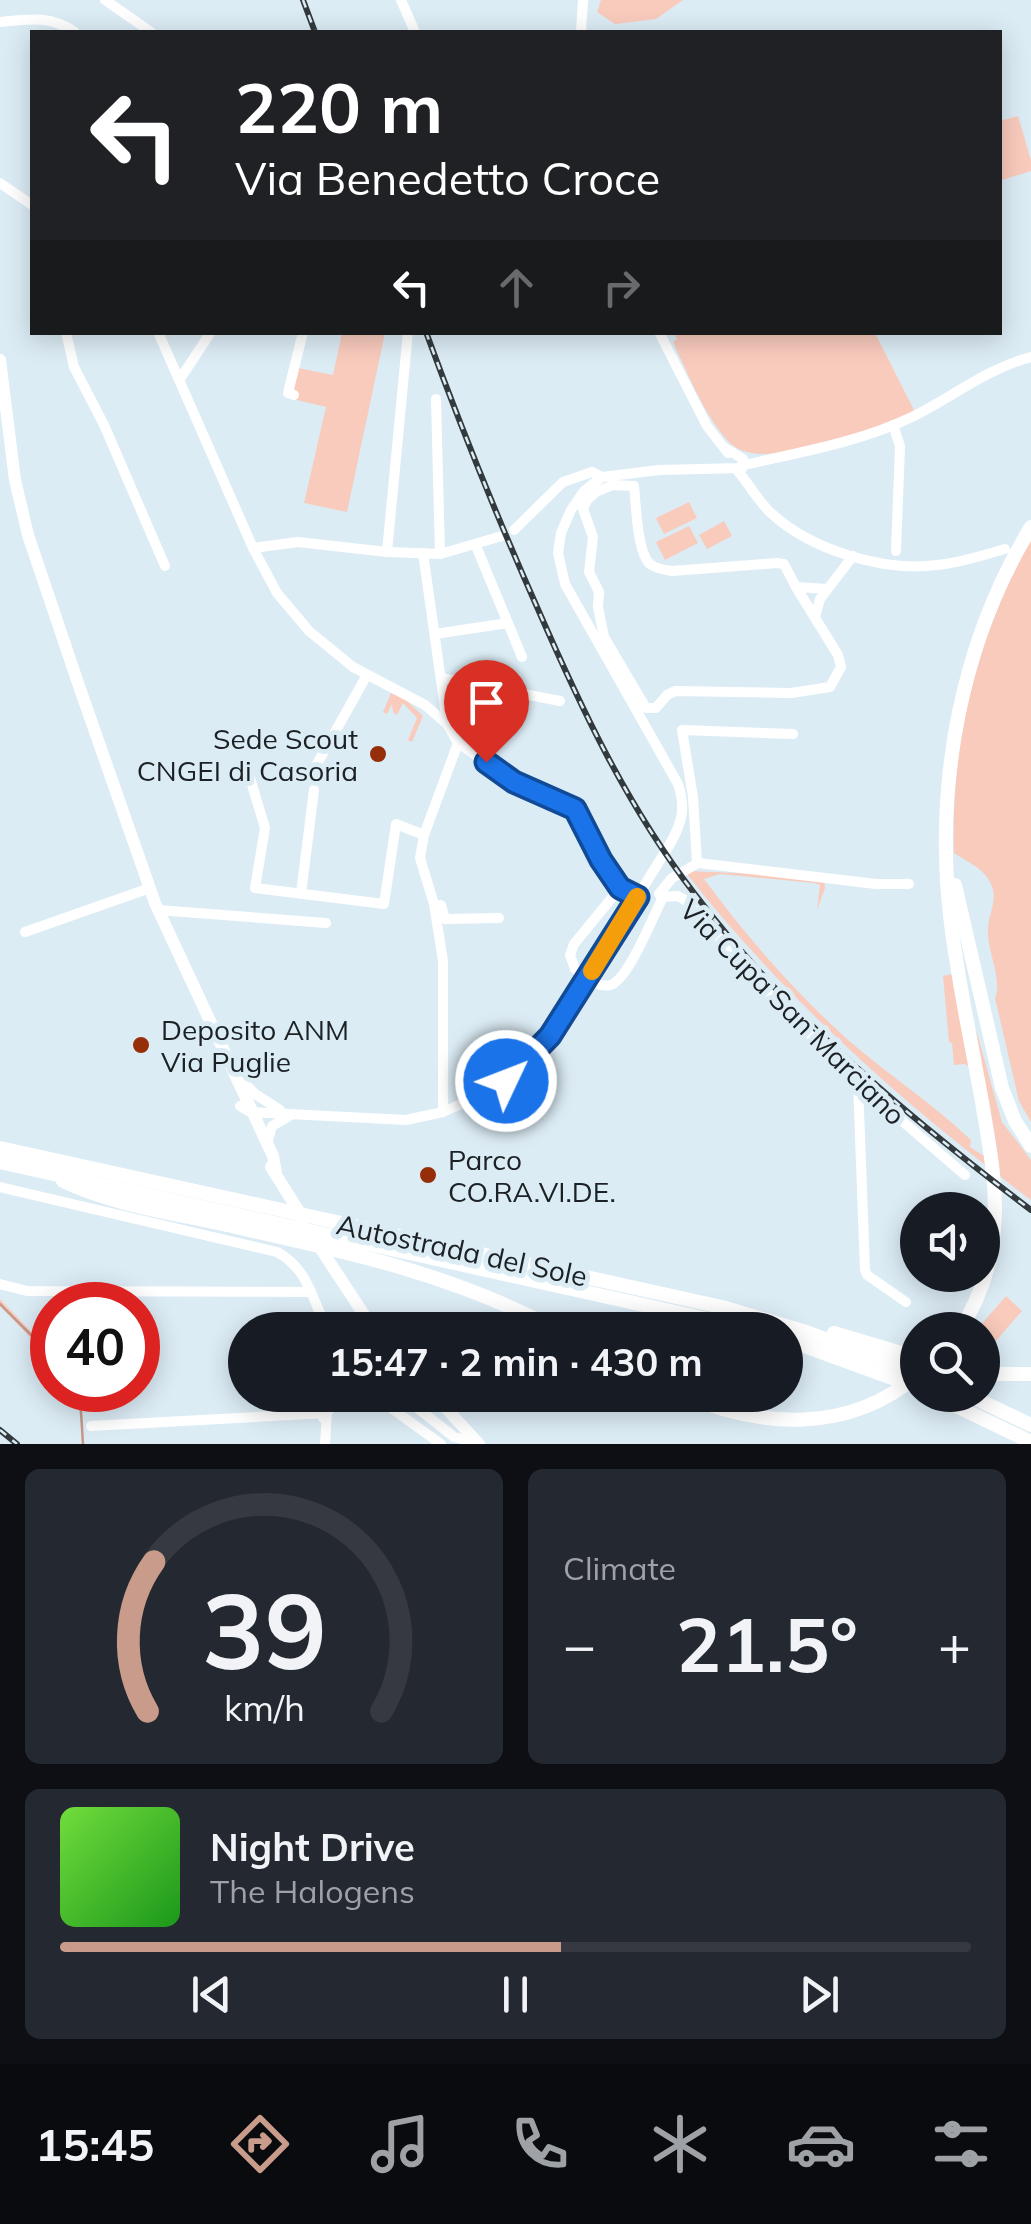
<!DOCTYPE html>
<html lang="en">
<head>
<meta charset="utf-8">
<style>
	body { margin:0; font-family:Mulish,sans-serif; background:#242831; color:#f1f3f6; height:100vh; display:flex; flex-direction:column; font-size:38px; white-space:nowrap }
	* { box-sizing:border-box; margin:0 }
	p { font-size:32px; color:#9ea1a6 }
	.icon { flex:none; width:55px; height:55px; fill:none; stroke:currentColor; stroke-width:2; stroke-linecap:round; stroke-linejoin:round }
	.map { position:relative; height:1444px; overflow:hidden }
	.details { display:flex; flex-direction:column; gap:25px; padding:25px; background:#0d0f14; flex:1 }
	.details>* { flex:none }
	.top-card { position:absolute; left:30px; top:30px; width:972px; height:305px; border-radius:0px; box-shadow:0 5px 25px #0003; background:#202124; color:#fff; overflow:hidden }
	.buttons { position:absolute; left:900px; top:1192px; display:grid; gap:20px }
	.buttons a { display:grid; place-items:center; width:100px; height:100px; border-radius:50%; background:#171b24; box-shadow:0 5px 25px #0003; font-size:50px }
	.speed { position:absolute; left:30px; top:1282px; display:flex; gap:20px; font-size:50px; font-weight:700; text-align:center }
	.speed>* { display:grid; place-content:center; width:130px; height:130px; border-radius:50%; background:#171b24; box-shadow:0 5px 25px #0003; line-height:1 }
	.speed .limit { border:15px solid #d22; background:#fff; color:#111 }
	.pin { position:absolute; display:grid; place-items:center; width:85px; height:85px; color:#fff; margin:-102px -42px; border-radius:50% 50% 50% 0; rotate:-45deg; box-shadow:0 0 10px #0007 }
	.pin .icon { rotate:45deg }
	.me { position:absolute; width:110px; margin:-55px; rotate:47deg; stroke-linejoin:round; filter:drop-shadow(0 0 8px #0008) }
	.turn { display:flex; align-items:center; gap:35px; height:210px; padding:0 40px; font-size:45px }
	.turn .icon { width:130px; height:130px; stroke-width:2.5 }
	.turn b { display:block; font-size:70px; line-height:85px }
	.lanes { display:flex; align-items:center; height:95px; padding:0 40px; background:#0003; justify-content:center; gap:50px; direction:ltr }
	.lanes .off { opacity:.35 }
	.big { font-size:75px; font-weight:700; line-height:1.1 }
	.details .card { flex:1; display:flex; flex-direction:column; justify-content:center; gap:15px; min-width:0; padding:0 35px; border-radius:15px; background:#242831 }
	.details .dial { align-items:center; gap:0 }
	.dial svg { height:260px; overflow:visible; fill:none; stroke:#363941; stroke-width:7; stroke-linecap:round; text-anchor:middle }
	.dial text { fill:#f1f3f6; stroke:none }
	.song { display:flex; align-items:center; gap:30px }
	.cover { width:120px; height:120px; border-radius:15px; background:linear-gradient(135deg,hsl(100 70% 55%),hsl(120 70% 35%)) }
	.played { height:10px; border-radius:5px; background:linear-gradient(90deg,#c89b8b 55%,#363941 55%) }
	.keys { display:flex; justify-content:space-around; direction:ltr }
	.heat { display:flex; justify-content:space-between; align-items:center; font-size:55px; direction:ltr }
	.details .tiles { flex:1; display:grid; gap:25px; grid-template-columns:1fr 1fr }
	.card:last-child { grid-column:span 2 }
	.trip { position:absolute; left:228px; top:1312px; width:575px; height:100px; border-radius:50px; background:#171b24; box-shadow:0 5px 25px #0003; font-weight:700; line-height:100px; text-align:center }
	.tab-bar { display:flex; height:160px; justify-content:space-around; align-items:center; background:#090b0e; color:#9ea1a6 }
	.tab-bar .icon { width:70px; height:70px }
	.tab-bar .on { color:#c89b8b }
	.tab-bar b { font-size:45px; color:#f1f3f6 }
	.map>svg:first-child { display:block }
</style>
</head>
<body>
<div class="map">
<svg width="1031" height="1444" viewBox="0 0 1031 1444">
	<rect width="100%" height="100%" fill="#dcecf5"/>
	<g fill="#f9cbbd">
		<path d="M601,0H683L656,19L615,24L597,12Z"/>
		<path d="M1018,116L1031,160V171L1002,180L1000,121Z"/>
		<path d="M673,332L875,333L915,412C879,428 761,475 730,443C706,419 687,372 673,342L677,339Z"/>
		<path d="M342,333H385L347,512L304,503L326,407L293,399L296,390L293,389L298,368L333,375Z"/>
		<path d="M689,502L697,518L664,534L656,518Z"/>
		<path d="M724,521L732,536L707,549L699,535Z"/>
		<path d="M689,526L698,543L665,560L656,542Z"/>
		<path d="M1031,539V1122L1019,1101L995,998C1003,978 986,950 988,928C989,912 999,898 990,882C983,868 966,861 954,853C950,743 978,634 1031,539Z"/>
		<path d="M391,693L405,699L423,716L412,742L408,740L417,718L403,703L397,715L393,712L392,704L387,714L383,712Z"/>
		<path d="M689,871L759,874L824,882L825,888L817,910L820,885L814,883L720,874L704,879C747,937 793,990 847,1039C887,1074 932,1103 971,1140L970,1147L997,1164L983,1077L965,1064L954,1065L952,1043L949,1042L943,976L952,974L978,1037L1002,1122L1031,1160V1200C903,1104 785,999 686,873Z"/>
		<path d="M1006,1296L1022,1311L995,1342L979,1327Z"/>
		<path d="M0,1299L52,1353V1360L0,1306Z"/>
	</g>
	<g fill="none" stroke-linecap="round" stroke-linejoin="round">
		<g stroke="#c6998b" stroke-width="2.5">
			<path d="M0,1304L52,1356"/>
			<path d="M75,1390L81,1412L83,1444"/>
		</g>
		<g stroke="#fff" stroke-width="10">
			<path d="M105,0L151,32"/>
			<path d="M401,0L415,32"/>
			<path d="M0,22C29,19 50,15 75,32"/>
			<path d="M581,32L583,0"/>
			<path d="M0,183L32,205"/>
			<path d="M66,332L74,367L104,425L165,566"/>
			<path d="M158,332L253,548L277,593L309,631L353,667L425,705L447,724L458,743L514,782L575,809L601,859L620,888L638,897"/>
			<path d="M659,332L707,426L728,453"/>
			<path d="M180,379L211,332"/>
			<path d="M294,395L288,393L303,332"/>
			<path d="M436,399L440,554"/>
			<path d="M893,425L900,446L896,551"/>
			<path d="M744,465C801,452 861,442 914,416C954,396 988,368 1031,357"/>
			<path d="M737,470C749,484 757,500 771,513C811,550 883,572 937,565C960,563 983,555 1005,549"/>
			<path d="M514,530L563,482L592,472L602,477"/>
			<path d="M476,546L522,657"/>
			<path d="M253,548L298,542L387,552L440,554L502,536"/>
			<path d="M387,552L408,332"/>
			<path d="M423,553L447,723"/>
			<path d="M796,587L838,655L841,667L830,687L791,693L675,691L667,695L656,708H646L604,637L598,607L599,592L589,572L593,537L583,509L587,500L596,492L613,485L634,486C636,504 637,552 650,564C656,569 665,570 672,571L777,563L784,564L796,587L827,589"/>
			<path d="M815,617L820,599L853,556"/>
			<path d="M435,634L508,623"/>
			<path d="M441,678L560,701"/>
			<path d="M313,771L367,675"/>
			<path d="M250,778L265,828L255,888L384,904L396,824L424,835"/>
			<path d="M697,863L693,797L682,730L793,734"/>
			<path d="M620,888L574,944L570,955L575,969C584,977 598,988 610,985C628,981 654,914 663,897"/>
			<path d="M301,894L314,790"/>
			<path d="M659,894L672,878L698,863L876,884H909"/>
			<path d="M663,897L678,896L685,900L763,987L858,1083L965,1175"/>
			<path d="M441,905L445,919L499,918"/>
			<path d="M158,910L326,923"/>
			<path d="M25,932L150,888"/>
			<path d="M239,1077L255,1094L280,1110"/>
			<path d="M858,1083L865,1270L867,1275L906,1302"/>
			<path d="M240,1106L250,1112L406,1120L443,1112L491,1091L520,1070L551,1036L670,844C682,823 686,808 678,784L565,584L558,553L561,533L571,510L584,491L602,477L659,470L742,468L743,459L725,448"/>
			<path d="M443,1112V961L434,904L420,858L424,835L458,743"/>
			<path d="M267,1144L272,1126L293,1114"/>
			<path d="M0,1187L277,1252C309,1269 312,1301 328,1330"/>
			<path d="M0,1284L27,1291L311,1292"/>
			<path d="M235,1373H245"/>
			<path d="M321,1395L323,1418"/>
			<path d="M373,1395L441,1444"/>
			<path d="M401,1395L454,1437L477,1443"/>
			<path d="M91,1426L327,1413"/>
			<path d="M325,1444L327,1413L341,1395"/>
		</g>
		<g stroke="#fff" stroke-width="12">
			<path d="M0,360L15,480L28,535L79,686L155,903L273,1156L276,1173"/>
			<path d="M271,1167L303,1218"/>
			<path d="M315,1240L374,1330"/>
			<path d="M434,1395L479,1444"/>
		</g>
		<g stroke="#fff" stroke-width="14">
			<path d="M955,885L1002,1088L1015,1121L1031,1146"/>
			<path d="M0,1148L722,1307L806,1332L918,1373"/>
			<path d="M0,1162L756,1330"/>
			<path d="M63,1181C113,1205 174,1213 227,1225C343,1251 451,1273 557,1330"/>
			<path d="M960,1330C979,1300 991,1266 994,1230C998,1188 989,1144 982,1102C971,1040 957,978 950,915C935,782 961,642 1031,527"/>
			<path d="M834,1333L918,1358"/>
			<path d="M785,1339L911,1385"/>
			<path d="M982,1374H1031"/>
			<path d="M683,1395C762,1428 848,1434 918,1375"/>
			<path d="M933,1395L1031,1442"/>
			<path d="M968,1395L1031,1425"/>
		</g>
		<g stroke="#333a3e" stroke-width="6">
			<g id="rail">
				<path d="M303,0L315,32"/>
				<path d="M426,332C460,425 497,517 537,607C581,708 627,806 694,893C787,1016 908,1117 1031,1210"/>
				<path d="M0,1430L17,1444"/>
			</g>
		</g>
		<use href="#rail" stroke="#dcecf5" stroke-width="2.5" stroke-dasharray="8" stroke-linecap="butt"/>
	</g>
	<g fill="none" stroke-linecap="round" stroke-linejoin="round">
		<g stroke="#114b97" stroke-width="25">
			<path id="route" d="M486,762L514,782L575,809L601,860L620,888L638,897L550,1036L506,1081"/>
		</g>
		<use href="#route" stroke="#1a73e8" stroke-width="18"/>
		<path stroke="#f59e0b" stroke-width="18" d="M592,971L637,897"/>
	</g>
	<g fill="#962f09" stroke="#dcecf5" stroke-width="4">
		<circle cx="378" cy="754" r="10"/>
		<circle cx="141" cy="1045" r="10"/>
		<circle cx="428" cy="1175" r="10"/>
	</g>
	<g text-anchor="middle" dominant-baseline="central" stroke-width="10" stroke-linejoin="round" paint-order="stroke">
		<g font-size="28" fill="#1b2124" stroke="#dcecf5" text-anchor="start">
			<text x="358" y="738" text-anchor="end">Sede Scout<tspan x="358" dy="32">CNGEI di Casoria</tspan></text>
			<text x="161" y="1029">Deposito ANM<tspan x="161" dy="32">Via Puglie</tspan></text>
			<text x="448" y="1159">Parco<tspan x="448" dy="32">CO.RA.VI.DE.</tspan></text>
		</g>
		<g font-size="28" fill="#1b2124" stroke="#dcecf5">
			<text transform="translate(793 1012) rotate(45)">Via Cupa San Marciano</text>
			<text transform="translate(462 1250) rotate(12)">Autostrada del Sole</text>
		</g>
	</g>
</svg>
<div class="buttons">
<a><svg class="icon" aria-label="sound" viewBox="0 0 24 24"><path d="M4 9h4l5-4v14l-5-4H4zM17 9q2 3 0 6"/></svg></a>
<a><svg class="icon" aria-label="search" viewBox="0 0 24 24"><circle cx="10" cy="10" r="6"/><path d="M15 15l6 6"/></svg></a>
</div>
<div class="speed"><div class="limit">40</div></div>
<div class="pin" style="left:486px;top:762px;background:#d93025"><svg class="icon" aria-label="arrive" viewBox="0 0 24 24"><path d="M6 21V4h12l-3 4 3 4H6"/></svg></div>
<svg class="me" style="left:506px;top:1081px" viewBox="-20 -20 40 40"><circle r="17" fill="#1a73e8" stroke="#fff" stroke-width="3"/><path d="M0-11L8 9 0 5-8 9z" fill="#fff"/></svg>
<div class="trip">15:47 · 2 min · 430 m</div>
<div class="top-card">
<div class="turn"><svg class="icon" aria-label="left" viewBox="0 0 24 24"><path d="M17 20v-9H6M10 6l-5 5 5 5"/></svg><div><b>220 m</b>Via Benedetto Croce</div></div>
<div class="lanes"><svg class="icon" aria-label="left" viewBox="0 0 24 24"><path d="M17 20v-9H6M10 6l-5 5 5 5"/></svg><svg class="icon off" aria-label="ahead" viewBox="0 0 24 24"><path d="M12 20V5M6 11l6-6 6 6"/></svg><svg class="icon off" aria-label="right" viewBox="0 0 24 24"><path d="M7 20v-9h11M14 6l5 5-5 5"/></svg></div>
</div>
</div>
<section class="details">
<div class="tiles">
<div class="card dial"><svg viewBox="0 0 100 80">
<path d="M14 69A42 42 0 1 1 86 69"/>
<path d="M14 69A42 42 0 0 1 16 23" stroke="#c89b8b"/>
<text x="50" y="56" font-size="32" font-weight="700">39</text>
<text x="50" y="72" font-size="11">km/h</text>
</svg></div>
<div class="card"><p>Climate</p>
<div class="heat"><a>−</a><b class="big">21.5°</b><a>+</a></div>
</div>
<div class="card">
<div class="song"><i class="cover"></i><div><b>Night Drive</b><p>The Halogens</p></div></div>
<div class="played"></div>
<div class="keys"><svg class="icon" aria-label="previous" viewBox="0 0 24 24"><path d="M18 5L8 12l10 7zM5 5v14"/></svg><svg class="icon" aria-label="pause" viewBox="0 0 24 24"><path d="M8 5v14M16 5v14"/></svg><svg class="icon" aria-label="next" viewBox="0 0 24 24"><path d="M6 5l10 7-10 7zM19 5v14"/></svg></div>
</div>
</div>
</section>
<nav class="tab-bar">
<b>15:45</b>
<svg class="icon on" aria-label="directions" viewBox="0 0 24 24"><path d="M12 3l9 9-9 9-9-9zM9 14v-3h6M13 9l2 2-2 2"/></svg>
<svg class="icon" aria-label="music" viewBox="0 0 24 24"><path d="M9 18V5l10-2v13"/><circle cx="6" cy="18" r="3"/><circle cx="16" cy="16" r="3"/></svg>
<svg class="icon" aria-label="phone" viewBox="0 0 24 24"><path d="M5 4h4l2 5-3 2q2 4 5 5l2-3 5 2v4C11 20 4 13 5 4z"/></svg>
<svg class="icon" aria-label="climate" viewBox="0 0 24 24"><path d="M12 3v18M4 7l16 10M4 17L20 7"/></svg>
<svg class="icon" aria-label="car" viewBox="0 0 24 24"><path d="M5 17H2v-5l4-1 3-4h7l3 4 3 1v5h-3M9 17h6M6 11h13"/><circle cx="7" cy="17" r="2"/><circle cx="17" cy="17" r="2"/></svg>
<svg class="icon" aria-label="filters" viewBox="0 0 24 24"><path d="M4 7h16M4 17h16"/><circle cx="9" cy="7" r="2"/><circle cx="15" cy="17" r="2"/></svg>
</nav>
</body>
</html>
